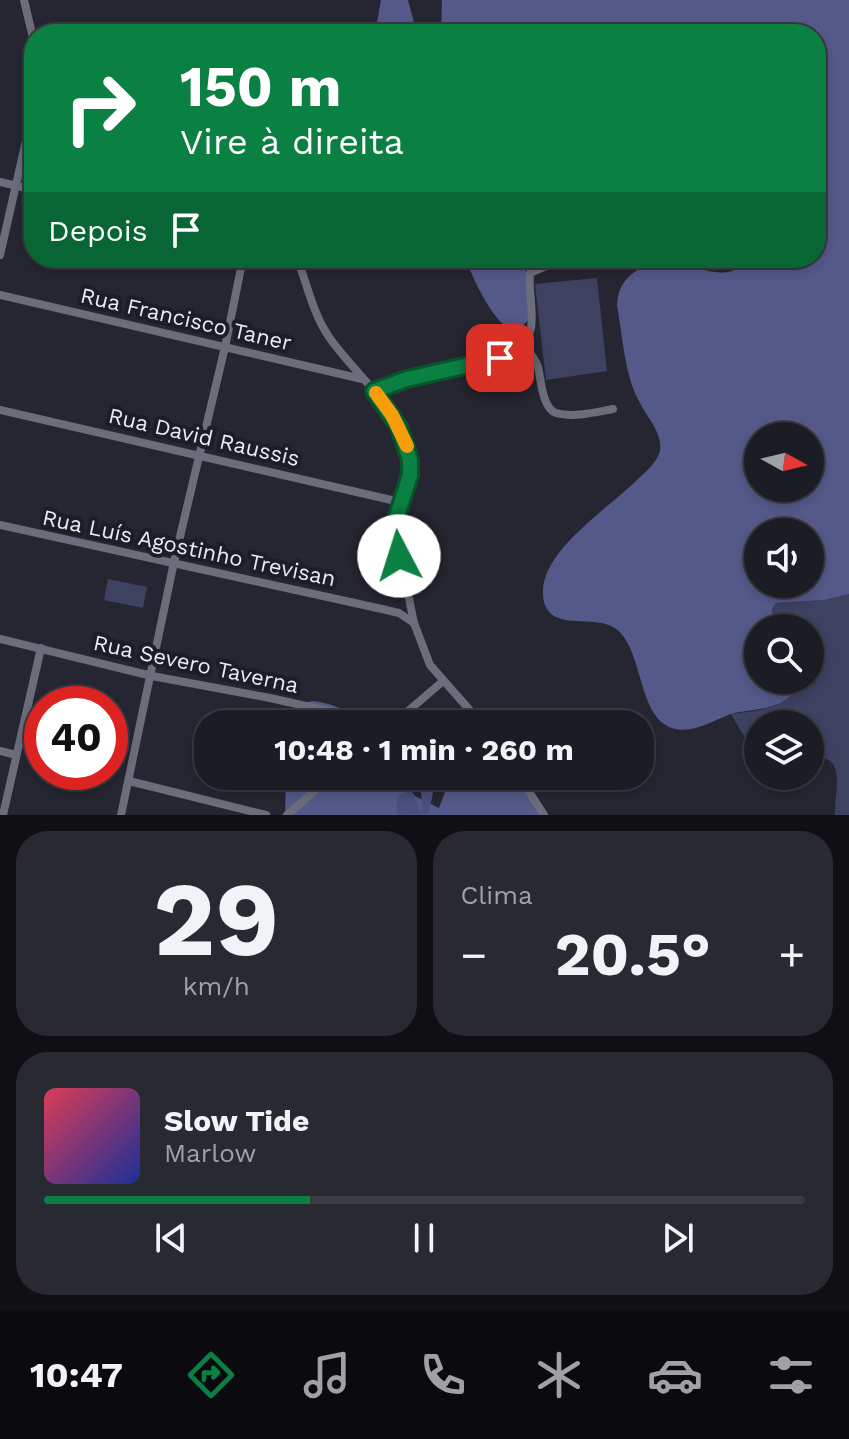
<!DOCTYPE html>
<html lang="pt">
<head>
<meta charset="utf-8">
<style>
	body { margin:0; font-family:"Work Sans",sans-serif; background:#292932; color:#f1f3f6; height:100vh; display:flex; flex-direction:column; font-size:30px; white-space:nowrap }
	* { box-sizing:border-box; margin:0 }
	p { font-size:26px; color:#a0a1a7 }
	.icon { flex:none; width:44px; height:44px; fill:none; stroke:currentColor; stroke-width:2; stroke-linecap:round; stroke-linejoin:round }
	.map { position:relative; height:815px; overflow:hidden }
	.side { display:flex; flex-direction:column; gap:16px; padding:16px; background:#0f0f14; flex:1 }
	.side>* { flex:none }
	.banner { position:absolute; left:24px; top:24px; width:802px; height:244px; border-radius:32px; box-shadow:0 4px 12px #0003,0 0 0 2px #3a3a42; background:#0b8043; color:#fff; overflow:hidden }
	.needle { width:52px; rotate:98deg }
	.controls { position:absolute; left:744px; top:422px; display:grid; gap:16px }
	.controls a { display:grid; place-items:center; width:80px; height:80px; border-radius:50%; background:#1c1c25; box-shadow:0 4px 12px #0003,0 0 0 2px #3a3a42; font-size:40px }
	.speed { position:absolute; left:24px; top:686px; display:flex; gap:16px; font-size:40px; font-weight:700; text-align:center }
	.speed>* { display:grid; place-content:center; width:104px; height:104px; border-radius:50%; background:#1c1c25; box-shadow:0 4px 12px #0003,0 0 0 2px #3a3a42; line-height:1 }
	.speed .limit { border:12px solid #d22; background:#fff; color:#111 }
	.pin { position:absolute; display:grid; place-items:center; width:68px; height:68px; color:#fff; margin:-34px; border-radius:16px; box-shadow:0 4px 12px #0006 }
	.me { position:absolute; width:88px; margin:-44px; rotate:355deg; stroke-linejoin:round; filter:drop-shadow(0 0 6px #0008) }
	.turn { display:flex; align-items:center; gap:28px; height:168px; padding:0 24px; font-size:36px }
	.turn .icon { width:104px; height:104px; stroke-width:2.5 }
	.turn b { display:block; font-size:56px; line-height:68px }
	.then { display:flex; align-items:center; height:76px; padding:0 24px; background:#0003; gap:16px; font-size:30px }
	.big { font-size:60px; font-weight:700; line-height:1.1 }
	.side .card { flex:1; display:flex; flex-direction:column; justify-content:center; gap:12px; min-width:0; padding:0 28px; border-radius:32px; background:#292932 }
	.side .dial { align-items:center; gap:0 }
	.dial b { font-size:104px; line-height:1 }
	.song { display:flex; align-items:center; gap:24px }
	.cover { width:96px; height:96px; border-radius:12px; background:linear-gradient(135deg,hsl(350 70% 55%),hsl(230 70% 35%)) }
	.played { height:8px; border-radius:4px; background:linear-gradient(90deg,#0b8043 35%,#3a3a42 35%) }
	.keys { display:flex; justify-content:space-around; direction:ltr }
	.heat { display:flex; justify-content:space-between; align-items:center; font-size:44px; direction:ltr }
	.side .tiles { flex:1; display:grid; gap:16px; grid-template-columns:1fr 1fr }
	.card:last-child { grid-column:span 2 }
	.trip { position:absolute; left:194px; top:710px; width:460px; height:80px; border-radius:32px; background:#1c1c25; box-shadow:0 4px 12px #0003,0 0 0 2px #3a3a42; font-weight:700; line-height:80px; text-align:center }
	.dock { display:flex; height:128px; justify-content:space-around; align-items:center; background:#0b0b0f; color:#a0a1a7 }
	.dock .icon { width:56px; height:56px }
	.dock .active { color:#0b8043 }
	.dock b { font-size:36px; color:#f1f3f6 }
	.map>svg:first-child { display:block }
</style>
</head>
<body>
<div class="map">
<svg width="849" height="815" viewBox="0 0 849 815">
	<rect width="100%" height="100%" fill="#252631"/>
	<g fill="#3e4160">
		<path d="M597,278L607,371L546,380L535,284Z"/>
		<path d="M108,579L147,587L143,608L104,600Z"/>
		<path d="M849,594V815H835C834,787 849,757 810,755V724H758V752L742,733L731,714C758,711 790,709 800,680H810V628H779L773,621L772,609L776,603L825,600Z"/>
	</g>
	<g fill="#555989" fill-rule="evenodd">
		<path d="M381,0H408L417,34H375Z"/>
		<path d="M442,0H849V594L825,600L776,603L772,609L773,621L779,628H758V680H800C790,710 761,708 734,713C727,715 719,719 712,722C628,760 653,645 611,626C588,615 544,633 543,593C542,550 609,508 638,479C646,472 657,462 660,451C663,433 646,416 639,401C624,373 623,337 617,306C618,291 621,283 633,273C673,243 710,286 738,268L741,258H816V34H441ZM758,436H810V488H758ZM758,532H810V584H758Z"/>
		<path d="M465,258H523C527,290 553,307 514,332C492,322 474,280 465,258Z"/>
		<path d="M313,701C334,703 352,714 371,724H287C290,709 299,704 313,701Z"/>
		<path d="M286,776H402L409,793L439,808L451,776H522L546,815H285Z"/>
	</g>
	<path fill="#4b4f7e" d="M427,776L436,777L429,813L398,815L396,806L398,796L409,790L414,794L419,811L423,810L420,785Z"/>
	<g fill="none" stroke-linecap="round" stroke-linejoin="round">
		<g stroke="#6b6d7b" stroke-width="8">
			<path d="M24,0L34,42"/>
			<path d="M0,182L34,190"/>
			<path d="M0,255L34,106"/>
			<path d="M297,258C307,284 313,314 329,337C356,376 402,409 410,458C414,482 395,505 395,529L414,623L430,665L482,724"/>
			<path d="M0,295L362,379"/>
			<path d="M524,346C530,352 535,359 538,367C541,379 542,408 556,413C573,418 596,412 613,409"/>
			<path d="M374,391L407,379L515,353C543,332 527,302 530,273L564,258"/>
			<path d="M0,410L400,502"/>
			<path d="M0,525L382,609L399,613L414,623"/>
			<path d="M0,639L152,676L270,698L386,724"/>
			<path d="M393,724L442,682"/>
			<path d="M0,751L16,755"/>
			<path d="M519,776L544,815"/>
			<path d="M129,781L266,815"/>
			<path d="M3,815L41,648"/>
			<path d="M121,815L174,562L225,347L243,258"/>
			<path d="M287,815L332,776"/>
		</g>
	</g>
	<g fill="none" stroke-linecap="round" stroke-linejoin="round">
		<g stroke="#07532c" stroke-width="20">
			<path id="route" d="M399,556L395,522L410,475V460L399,427L374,391L407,379L500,358"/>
		</g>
		<use href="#route" stroke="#0b8043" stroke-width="14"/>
		<path stroke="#f59e0b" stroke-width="14" d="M376,393L392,415L407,446"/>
	</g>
	<g text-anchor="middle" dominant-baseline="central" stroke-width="8" stroke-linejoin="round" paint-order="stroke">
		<g font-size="22" fill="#eaecf3" stroke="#1b1d27">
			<text transform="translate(186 319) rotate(13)">Rua Francisco Taner</text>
			<text transform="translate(204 437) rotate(13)">Rua David Raussis</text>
			<text transform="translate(189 548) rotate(12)">Rua Luís Agostinho Trevisan</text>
			<text transform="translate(196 664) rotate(12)">Rua Severo Taverna</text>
		</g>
	</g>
</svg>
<div class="controls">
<a><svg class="needle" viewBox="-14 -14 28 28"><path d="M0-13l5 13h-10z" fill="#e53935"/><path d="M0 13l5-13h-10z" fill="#a0a1a7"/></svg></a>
<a><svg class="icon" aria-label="sound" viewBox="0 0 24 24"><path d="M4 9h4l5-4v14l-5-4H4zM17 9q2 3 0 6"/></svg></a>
<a><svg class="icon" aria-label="search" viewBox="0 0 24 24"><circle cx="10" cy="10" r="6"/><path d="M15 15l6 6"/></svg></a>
<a><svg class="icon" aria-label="layers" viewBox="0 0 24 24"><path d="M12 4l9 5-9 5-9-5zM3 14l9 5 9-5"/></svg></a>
</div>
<div class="speed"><div class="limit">40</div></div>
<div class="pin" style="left:500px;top:358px;background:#d93025"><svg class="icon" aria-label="arrive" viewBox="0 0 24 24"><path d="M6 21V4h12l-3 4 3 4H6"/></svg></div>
<svg class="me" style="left:399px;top:556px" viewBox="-20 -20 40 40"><circle r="19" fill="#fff"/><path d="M0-13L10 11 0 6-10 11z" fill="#0b8043"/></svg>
<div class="trip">10:48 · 1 min · 260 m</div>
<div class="banner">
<div class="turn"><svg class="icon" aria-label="right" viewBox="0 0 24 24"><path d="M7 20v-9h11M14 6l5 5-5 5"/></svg><div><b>150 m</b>Vire à direita</div></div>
<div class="then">Depois<svg class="icon" aria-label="arrive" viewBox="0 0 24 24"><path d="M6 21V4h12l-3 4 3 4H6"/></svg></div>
</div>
</div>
<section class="side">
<div class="tiles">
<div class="card dial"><b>29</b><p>km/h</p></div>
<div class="card"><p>Clima</p>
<div class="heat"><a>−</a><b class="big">20.5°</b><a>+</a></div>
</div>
<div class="card">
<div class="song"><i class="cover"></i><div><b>Slow Tide</b><p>Marlow</p></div></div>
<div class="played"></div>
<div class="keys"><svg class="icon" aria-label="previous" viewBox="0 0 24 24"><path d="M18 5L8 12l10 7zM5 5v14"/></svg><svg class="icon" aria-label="pause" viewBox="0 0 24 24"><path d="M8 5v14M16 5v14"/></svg><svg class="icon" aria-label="next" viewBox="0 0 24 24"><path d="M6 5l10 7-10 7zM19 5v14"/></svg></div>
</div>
</div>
</section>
<nav class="dock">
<b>10:47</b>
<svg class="icon active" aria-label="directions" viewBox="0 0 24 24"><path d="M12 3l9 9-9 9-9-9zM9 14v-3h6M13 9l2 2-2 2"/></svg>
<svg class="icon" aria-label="music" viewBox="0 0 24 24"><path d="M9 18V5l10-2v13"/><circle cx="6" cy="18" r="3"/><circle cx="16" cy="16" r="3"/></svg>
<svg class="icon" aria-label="phone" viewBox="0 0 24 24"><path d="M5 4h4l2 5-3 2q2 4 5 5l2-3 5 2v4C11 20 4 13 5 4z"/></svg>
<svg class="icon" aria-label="climate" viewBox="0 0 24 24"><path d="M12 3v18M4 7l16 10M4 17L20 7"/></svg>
<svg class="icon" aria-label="car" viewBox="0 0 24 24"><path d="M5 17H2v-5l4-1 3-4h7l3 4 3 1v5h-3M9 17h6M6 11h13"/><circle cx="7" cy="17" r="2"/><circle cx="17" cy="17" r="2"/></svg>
<svg class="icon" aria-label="filters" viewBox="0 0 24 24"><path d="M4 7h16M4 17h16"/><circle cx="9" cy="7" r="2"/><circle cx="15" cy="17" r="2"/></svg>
</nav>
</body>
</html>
